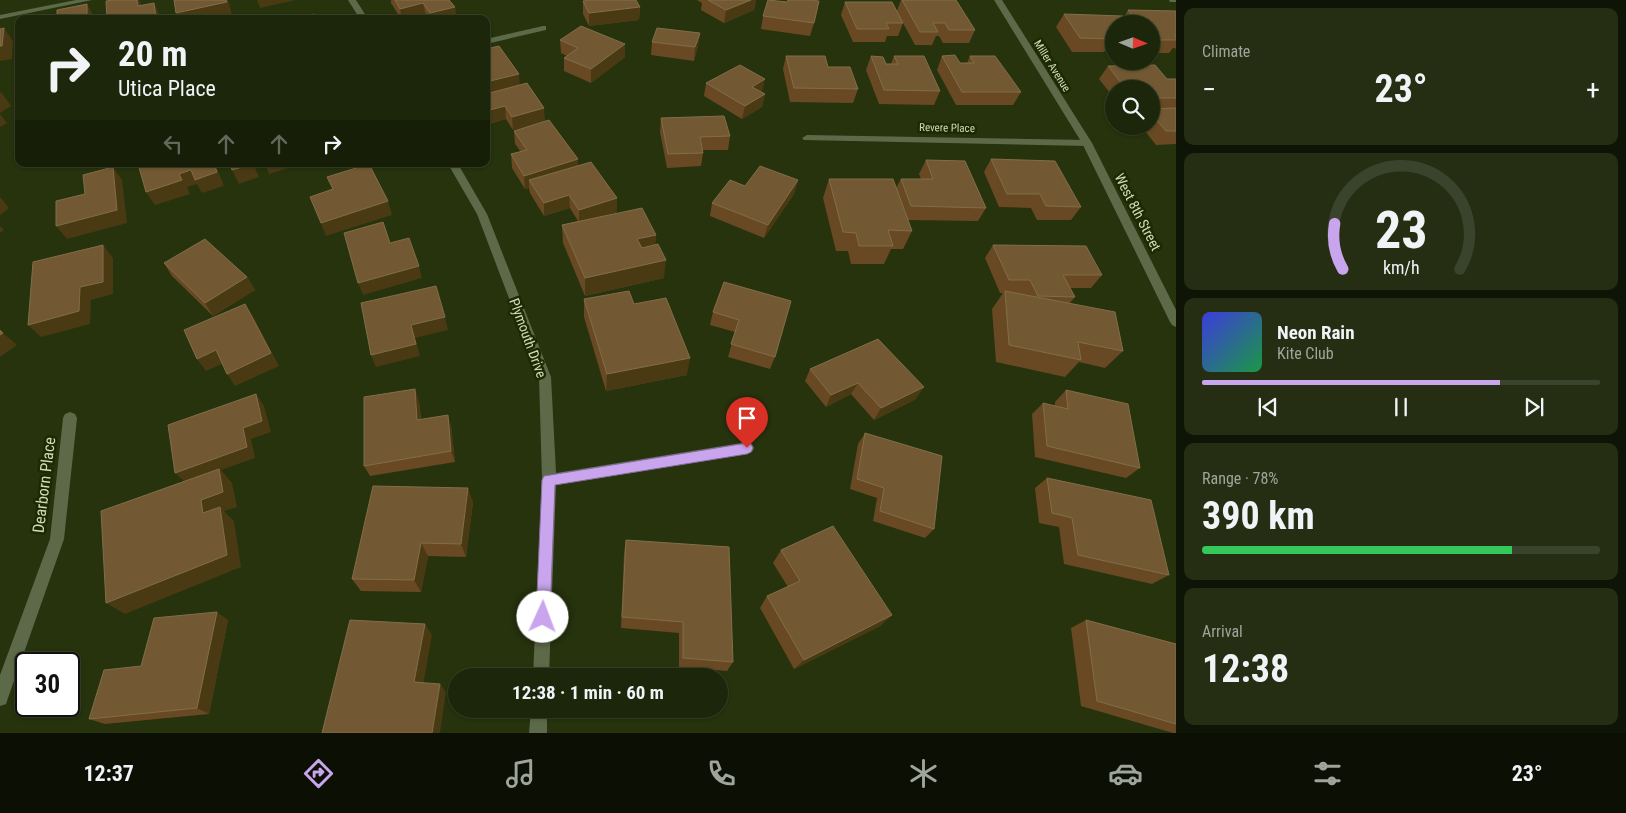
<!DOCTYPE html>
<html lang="en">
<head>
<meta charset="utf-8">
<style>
	body { margin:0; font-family:"Roboto Condensed",sans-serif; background:#252e13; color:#f1f3f6; height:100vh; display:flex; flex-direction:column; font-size:19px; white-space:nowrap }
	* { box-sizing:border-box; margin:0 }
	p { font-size:16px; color:#a0a59c }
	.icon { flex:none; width:28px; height:28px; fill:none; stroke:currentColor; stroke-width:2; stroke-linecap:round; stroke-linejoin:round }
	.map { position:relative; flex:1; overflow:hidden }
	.panel { display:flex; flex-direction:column; gap:8px; padding:8px; background:#0f1506; width:450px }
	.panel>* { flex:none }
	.guide { position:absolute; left:15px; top:15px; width:475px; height:152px; border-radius:10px; box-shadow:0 1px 4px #0004,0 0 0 1px #3a432b; background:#1c260a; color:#f1f3f6; overflow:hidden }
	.needle { width:32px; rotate:92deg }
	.controls { position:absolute; left:1105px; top:15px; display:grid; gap:10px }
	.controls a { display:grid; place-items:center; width:55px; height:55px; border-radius:50%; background:#1c260a; box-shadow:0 1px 4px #0004,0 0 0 1px #3a432b; font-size:25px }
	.speed { position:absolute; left:15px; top:652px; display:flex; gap:10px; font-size:25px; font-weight:700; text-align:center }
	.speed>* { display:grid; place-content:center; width:65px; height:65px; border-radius:50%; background:#1c260a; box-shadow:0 1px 4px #0004,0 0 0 1px #3a432b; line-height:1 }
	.speed .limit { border:2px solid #111; border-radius:8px; background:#fff; color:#111 }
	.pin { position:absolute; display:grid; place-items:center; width:42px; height:42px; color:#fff; margin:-51px -21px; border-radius:50% 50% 50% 0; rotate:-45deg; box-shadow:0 0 5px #0007 }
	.pin .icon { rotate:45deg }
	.me { position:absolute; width:55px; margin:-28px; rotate:2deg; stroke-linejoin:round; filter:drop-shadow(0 0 4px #0008) }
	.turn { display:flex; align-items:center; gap:18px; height:105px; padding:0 20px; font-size:22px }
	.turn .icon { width:65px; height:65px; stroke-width:2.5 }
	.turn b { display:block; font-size:35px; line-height:42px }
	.lanes { display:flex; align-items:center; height:48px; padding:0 20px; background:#0003; justify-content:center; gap:25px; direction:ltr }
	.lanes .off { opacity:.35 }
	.big { font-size:38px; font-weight:700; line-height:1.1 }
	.panel .widget { flex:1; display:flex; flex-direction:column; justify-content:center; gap:8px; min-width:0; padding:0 18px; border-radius:10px; background:#252e13 }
	.panel .dial { align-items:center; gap:0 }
	.dial svg { height:130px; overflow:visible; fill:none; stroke:#3a432b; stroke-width:7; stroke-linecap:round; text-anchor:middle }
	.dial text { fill:#f1f3f6; stroke:none }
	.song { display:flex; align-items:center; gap:15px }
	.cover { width:60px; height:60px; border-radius:8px; background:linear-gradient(135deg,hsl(240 70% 55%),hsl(140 70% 35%)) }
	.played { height:5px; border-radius:2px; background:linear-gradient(90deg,#c9a5ee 75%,#3a432b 75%) }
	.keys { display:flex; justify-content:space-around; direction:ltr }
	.heat { display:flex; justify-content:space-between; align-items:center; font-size:28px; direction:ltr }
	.charge { height:8px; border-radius:4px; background:linear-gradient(90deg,#34c759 78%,#3a432b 0) }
	.trip { position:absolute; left:448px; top:668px; width:280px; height:50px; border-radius:25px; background:#1c260a; box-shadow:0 1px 4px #0004,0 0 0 1px #3a432b; font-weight:700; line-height:50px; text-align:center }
	.menu { display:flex; height:80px; justify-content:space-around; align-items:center; background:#0b0f04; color:#a0a59c }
	.menu .icon { width:35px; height:35px }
	.menu .selected { color:#c9a5ee }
	.menu b { font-size:22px; color:#f1f3f6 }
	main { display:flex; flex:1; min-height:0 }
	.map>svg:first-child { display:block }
</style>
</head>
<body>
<main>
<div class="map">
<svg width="1176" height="733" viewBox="0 0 1176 733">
	<rect width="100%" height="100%" fill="#26330d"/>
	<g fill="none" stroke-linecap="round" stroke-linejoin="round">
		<g fill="#5d6a49" fill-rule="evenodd">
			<path d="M76,0H92L0,19V15Z"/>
			<path d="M348,0H356L368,19H360Z"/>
			<path d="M543,26H546V30L486,44V39Z"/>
			<path d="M807,135L1087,140L1092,143L1087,146L804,140L802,138Z"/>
			<path d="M448,164H458L487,214L551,377L556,473L747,442L752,444L754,448L752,452L747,454L556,485L549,676H533L542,480L539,377L477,214Z"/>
			<path d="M70,412L75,414L77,418L64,539L8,698L6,704L0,706V675L50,539L63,418L65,414Z"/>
			<path d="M531,709H547V733H529Z"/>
		</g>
		<g fill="#5d6a49" fill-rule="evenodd">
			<path d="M994,0H1002L1092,143L1176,310V327L1172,325L1170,322L1082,143Z"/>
			<path d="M1169,0H1176V2H1170Z"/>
		</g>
	</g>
	<g fill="#684923">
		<path d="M391,0H449L455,7L456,19H428L426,16L415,19H401L391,3Z"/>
		<path d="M697,0H756L754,10L724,23L701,10L702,3Z"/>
		<path d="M901,0H956L975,30L969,43H943L939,36H936L932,45H915L903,23L898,36H887L885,42H853L841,15L845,2L897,11Z"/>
		<path d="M583,1L640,7L639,20L589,26L583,14Z"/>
		<path d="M787,2L814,23L810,36L761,29L763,16Z"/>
		<path d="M1128,10L1176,11V50L1175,48H1173L1169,53H1151V24H1114V52L1110,47H1108L1104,52H1072L1056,27L1064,14L1124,17Z"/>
		<path d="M700,33L698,46L694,61L651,55L652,42Z"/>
		<path d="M560,40L625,57L591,83L564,71V58L567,56L561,53Z"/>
		<path d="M786,56L828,67L858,89L853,103L790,102L783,69Z"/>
		<path d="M871,56L886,64H891L894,56L940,91L934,105L879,104L866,70Z"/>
		<path d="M942,56L960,63H967L970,56L1021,92L1013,105H956L937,70Z"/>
		<path d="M1108,66L1167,79H1176V144L1156,145L1141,126H1151V89H1114V98L1099,79Z"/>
		<path d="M706,83L762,92L765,94L762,107L742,119L704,96Z"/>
		<path d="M520,85L545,121L513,130L506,119L486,125Z"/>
		<path d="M661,118L730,136L728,150H703V153L701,166L667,168L660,132Z"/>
		<path d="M514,131L578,159V165L617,198V212L603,216L656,235L655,245L664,278L585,296L563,243L562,225L578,221L570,208L544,216L530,193L529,188L525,189L512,168L511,154L521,152L515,144Z"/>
		<path d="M991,159L1081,207L1071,220H1037L1031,208L999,207L984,172Z"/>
		<path d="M926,160L986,208L978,221L908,220L912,231L903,249H891L884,264H851L848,251H836L823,198L829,179L896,188L901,179H921L919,174Z"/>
		<path d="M798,180L794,194L764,238L710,216L712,203Z"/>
		<path d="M993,245L1102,275L1091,288H1070L1075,297L1069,304L1123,351L1105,368L1079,362L1065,377L996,362L992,309L1003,293H1000L985,258Z"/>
		<path d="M164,263L247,277L255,290L213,316L172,276Z"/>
		<path d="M724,282L775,357L770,369L728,357L735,332L710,325L713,312Z"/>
		<path d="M584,299L634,304L687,375L606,391L584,317Z"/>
		<path d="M810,369L916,399L874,420L851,394L826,407L805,381Z"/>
		<path d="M1066,390L1140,468L1126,478L1035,457L1032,414L1043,403L1055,406V402Z"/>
		<path d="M419,401L421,419L451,426L455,462L370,476L364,466Z"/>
		<path d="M865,433L934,529L925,538L873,521L877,498L850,489L858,444Z"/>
		<path d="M1047,478L1169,575L1152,584L1064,564L1059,527L1039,523L1035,488Z"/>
		<path d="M473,502L466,557L428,556L421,592L361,591L352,579Z"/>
		<path d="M626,540L733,662L727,671L679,667V633L621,628L624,553Z"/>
		<path d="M781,550L892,615L880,626L794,669L760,608L767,596L788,587L773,563Z"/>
		<path d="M228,620L209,714L105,724L89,719L141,666Z"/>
		<path d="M1086,620L1176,644V733H1173L1081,706L1071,628Z"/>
	</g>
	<g fill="#493a14">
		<path d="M137,0H139L143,8L138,6Z"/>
		<path d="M226,0H228L232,15L215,19H179L176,13Z"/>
		<path d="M257,0H296L260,8Z"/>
		<path d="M751,0H756L754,10L724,23L726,10Z"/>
		<path d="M154,3L160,16L161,19H151Z"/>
		<path d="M423,3L426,16L415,19H402L400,9Z"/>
		<path d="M87,4L94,17V19H87Z"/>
		<path d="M455,7L456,19H431L430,13Z"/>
		<path d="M640,7L639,20L589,26V13Z"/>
		<path d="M4,28L13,41L12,59L0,61V46Z"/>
		<path d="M700,33L698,46L694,61L695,47Z"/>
		<path d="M625,44V57L591,83V69Z"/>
		<path d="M519,74L520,88L486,96V82Z"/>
		<path d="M765,79L762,92L752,87Z"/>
		<path d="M1,92L11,106L0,113V93Z"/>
		<path d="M765,94L762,107L742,119L745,106Z"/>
		<path d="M505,106L506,119L486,125V111Z"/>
		<path d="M544,108L545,121L513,130L512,117Z"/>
		<path d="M0,114L7,123L0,127Z"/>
		<path d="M578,159V173L529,180V188L525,189L524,176Z"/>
		<path d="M214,164H215L224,186L202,193L197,184L187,187L190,194L155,205L146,192L179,174Z"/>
		<path d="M253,164H301L269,174L266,166L255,169Z"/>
		<path d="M253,164L259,177L239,184L232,170Z"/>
		<path d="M113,167L122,180L127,223L67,239L56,226Z"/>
		<path d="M798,180L794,194L764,238L768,225Z"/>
		<path d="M569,195L570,208L544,216V203Z"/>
		<path d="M0,197L9,208L0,215Z"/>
		<path d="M617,198V212L579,223V210Z"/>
		<path d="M388,201L392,215L326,236L321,223Z"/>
		<path d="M0,226L4,230L0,233Z"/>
		<path d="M656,235L654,253L635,257L637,239Z"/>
		<path d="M103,245L113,258V294L91,300L90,324L41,337L28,325L80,287Z"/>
		<path d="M666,260L664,278L585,296V278Z"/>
		<path d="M419,266L422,278L363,295L358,283Z"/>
		<path d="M247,277L255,290L213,316L205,303Z"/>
		<path d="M245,304L253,316L279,366L235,386L227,374Z"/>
		<path d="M445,317L448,330L415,338L420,356L376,367L371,355L411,325Z"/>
		<path d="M3,333L17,345L0,357V335Z"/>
		<path d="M216,350L224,363L206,371L197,359Z"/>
		<path d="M690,358L687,375L606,391L607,374Z"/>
		<path d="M858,383L851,394L826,407L831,395Z"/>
		<path d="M924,387L916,399L874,420L881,408Z"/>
		<path d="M415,389L419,401L421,431L417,420Z"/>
		<path d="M256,394L264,406L271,432L251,439L255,458L221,470L232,483L237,507L224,511L234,521L241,567L125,614L106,603L203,513L186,483L175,473L243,428Z"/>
		<path d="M448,415L451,426L455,462L451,451Z"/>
		<path d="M468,488L473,502L466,557L461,544Z"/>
		<path d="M421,543L428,556L421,592L414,580Z"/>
		<path d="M217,612L228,620L209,714L197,708Z"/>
		<path d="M892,615L880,626L794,669L804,660Z"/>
		<path d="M425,624L432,635L422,691L414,682Z"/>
		<path d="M440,684L446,692L440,733H432Z"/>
	</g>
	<g fill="#735933" stroke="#816e48">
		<path d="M113,0H137L138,6L154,3L156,18L151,19H107L106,1Z"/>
		<path d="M174,0H226L227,2L176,13Z"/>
		<path d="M395,0H449L455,7L430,13L423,3L400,9Z"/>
		<path d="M590,0H636L640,7L589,13L583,1Z"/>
		<path d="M708,0H751L726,10Z"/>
		<path d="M768,0L787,2L788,0H809L819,1L814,23L763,16Z"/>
		<path d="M902,0H956L975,30H949L945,23H933L938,32H920Z"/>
		<path d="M845,2H892L903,23H886L889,29H857Z"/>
		<path d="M87,4V19H38L57,15V10Z"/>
		<path d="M1128,10L1176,11V35H1174L1176,37V40H1152L1151,24H1139Z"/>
		<path d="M314,14L317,19H293Z"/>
		<path d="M1064,14L1123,16L1129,24H1114V34L1108,33L1112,39L1080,38Z"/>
		<path d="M581,26L625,44L591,69L564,58L578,48L560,40Z"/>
		<path d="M4,28L2,46H0V29Z"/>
		<path d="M657,28L700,33L695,47L652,42Z"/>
		<path d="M499,46L519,74L486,82V49Z"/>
		<path d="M955,55L960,63H974L970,56H995L1021,92H962L942,56Z"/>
		<path d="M786,56H825L828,67H850L858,89L794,88Z"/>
		<path d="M871,56L883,57L886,64H898L894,56H924L940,91L884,90Z"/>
		<path d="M740,65L765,79L752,87L765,94L745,106L706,83Z"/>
		<path d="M1155,65L1167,79H1176V98H1151V89H1126L1108,66Z"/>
		<path d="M527,83L544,108L512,117L505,106L486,111V94Z"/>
		<path d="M1176,108V131H1166L1151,114V109Z"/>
		<path d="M724,116L730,136L700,137L703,153L668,154L661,118Z"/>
		<path d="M549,120L578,159L524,176L511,154L527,150L514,131Z"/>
		<path d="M991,159L1055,161L1081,207L1046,206L1040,194H1007Z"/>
		<path d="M926,160L965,161L986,208L911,206L901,179H933Z"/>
		<path d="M591,162L617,198L579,210L569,195L544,203L529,180Z"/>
		<path d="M138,164H214L217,172L195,180L191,170L179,174L182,180L146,192Z"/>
		<path d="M230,164H253L232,170Z"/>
		<path d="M369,164L388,201L321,223L310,197L333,189L327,177Z"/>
		<path d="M760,166L798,180L768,225L712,203L730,180L745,186Z"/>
		<path d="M113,167L117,210L56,226V201L85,194L83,175Z"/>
		<path d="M829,179H893L912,231L888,230L893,246H859L856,233L843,232Z"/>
		<path d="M642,208L656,235L637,239L642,248L658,244L666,260L585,278L562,225Z"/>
		<path d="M383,222L390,243L409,238L419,266L358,283L344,233Z"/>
		<path d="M205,239L247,277L205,303L164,263Z"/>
		<path d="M103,245V282L80,287L79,311L28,325L33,262Z"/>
		<path d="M993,245L1086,246L1102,275H1063L1075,297L1038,296L1030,280H1009Z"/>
		<path d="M724,282L791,301L775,357L731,344L739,320L713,312Z"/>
		<path d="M436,286L445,317L411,325L416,344L371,355L361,303Z"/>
		<path d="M629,291L634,304L666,298L690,358L607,374L584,299Z"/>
		<path d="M1005,291L1115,312L1123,351L1078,342L1081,360L1009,345Z"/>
		<path d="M245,304L271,353L227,374L216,350L197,359L184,330Z"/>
		<path d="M0,330L3,333L0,335Z"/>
		<path d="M878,339L924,387L881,408L858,383L831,395L810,369Z"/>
		<path d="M415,389L417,420L448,415L451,451L364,466V397Z"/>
		<path d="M1066,390L1128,404L1140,468L1047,446L1043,403L1068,409Z"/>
		<path d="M256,394L262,421L243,428L247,447L175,473L168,425Z"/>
		<path d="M865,433L942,456L934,529L880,511L884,488L857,479Z"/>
		<path d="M219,469L223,492L201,500L203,513L220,507L227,555L106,603L101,511Z"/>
		<path d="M1047,478L1151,500L1169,575L1078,555L1072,518L1052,513Z"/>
		<path d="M373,486L468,488L461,544L421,543L414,580L352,579Z"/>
		<path d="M833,526L892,615L804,660L767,596L800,581L781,550Z"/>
		<path d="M626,540L729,547L733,662L683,658V622L622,617Z"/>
		<path d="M217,612L197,708L89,719L104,670L141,666L154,618Z"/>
		<path d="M350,620L425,624L414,682L440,684L432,733H322Z"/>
		<path d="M1086,620L1176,644V724L1097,701Z"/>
	</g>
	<path fill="#c9a5ee" stroke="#836b9b" d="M747,443L751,444L753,448L751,452L747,454L555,485L550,617L548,622L543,624L538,622L536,617L542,480L544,476Z"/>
	<g text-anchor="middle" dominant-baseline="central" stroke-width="5" stroke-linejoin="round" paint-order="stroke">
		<g font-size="11" fill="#ceddb9" stroke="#1c2903">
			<text transform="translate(1052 66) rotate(58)">Miller Avenue</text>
			<text transform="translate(947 128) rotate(1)">Revere Place</text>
		</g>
		<g font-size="14" fill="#ceddb9" stroke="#1c2903">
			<text transform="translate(1138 212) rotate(63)">West 8th Street</text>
			<text transform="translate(528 338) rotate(70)">Plymouth Drive</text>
		</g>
		<g font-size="16" fill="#ceddb9" stroke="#1c2903">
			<text transform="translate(44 485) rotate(-83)">Dearborn Place</text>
		</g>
	</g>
</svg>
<div class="controls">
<a><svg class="needle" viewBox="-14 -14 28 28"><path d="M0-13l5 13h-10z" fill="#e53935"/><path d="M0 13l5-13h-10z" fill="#a0a59c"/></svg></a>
<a><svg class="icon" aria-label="search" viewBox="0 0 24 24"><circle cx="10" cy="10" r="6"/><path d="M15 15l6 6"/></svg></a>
</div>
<div class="speed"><div class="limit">30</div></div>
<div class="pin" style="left:747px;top:448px;background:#d93025"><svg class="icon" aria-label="arrive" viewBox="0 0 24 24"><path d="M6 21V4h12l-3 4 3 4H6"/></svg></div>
<svg class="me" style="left:543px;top:617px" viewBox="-20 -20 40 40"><circle r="19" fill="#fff"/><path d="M0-13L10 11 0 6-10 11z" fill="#c9a5ee"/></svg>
<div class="trip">12:38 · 1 min · 60 m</div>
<div class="guide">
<div class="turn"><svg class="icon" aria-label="right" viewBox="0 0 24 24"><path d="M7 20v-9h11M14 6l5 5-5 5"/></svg><div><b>20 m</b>Utica Place</div></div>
<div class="lanes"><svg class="icon off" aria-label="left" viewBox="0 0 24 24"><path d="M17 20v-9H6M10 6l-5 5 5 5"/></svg><svg class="icon off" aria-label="ahead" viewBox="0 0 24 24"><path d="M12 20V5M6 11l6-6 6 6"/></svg><svg class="icon off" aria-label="ahead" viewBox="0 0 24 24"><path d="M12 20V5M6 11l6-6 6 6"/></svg><svg class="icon" aria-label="right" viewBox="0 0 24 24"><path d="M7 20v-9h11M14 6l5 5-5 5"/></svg></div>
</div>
</div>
<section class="panel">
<div class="widget"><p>Climate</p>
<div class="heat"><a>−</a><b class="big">23°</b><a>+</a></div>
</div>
<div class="widget dial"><svg viewBox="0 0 100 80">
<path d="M14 69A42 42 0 1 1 86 69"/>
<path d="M14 69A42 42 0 0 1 9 41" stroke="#c9a5ee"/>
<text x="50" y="56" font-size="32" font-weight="700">23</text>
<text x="50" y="72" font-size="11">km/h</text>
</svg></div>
<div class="widget">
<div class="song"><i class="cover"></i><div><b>Neon Rain</b><p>Kite Club</p></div></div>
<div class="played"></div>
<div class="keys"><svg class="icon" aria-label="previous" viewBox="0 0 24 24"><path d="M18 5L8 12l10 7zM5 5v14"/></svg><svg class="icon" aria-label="pause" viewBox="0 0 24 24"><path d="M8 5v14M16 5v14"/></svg><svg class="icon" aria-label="next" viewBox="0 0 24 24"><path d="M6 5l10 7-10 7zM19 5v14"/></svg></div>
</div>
<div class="widget"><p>Range · 78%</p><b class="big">390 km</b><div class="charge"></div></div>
<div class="widget"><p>Arrival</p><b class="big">12:38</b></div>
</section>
</main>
<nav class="menu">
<b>12:37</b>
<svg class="icon selected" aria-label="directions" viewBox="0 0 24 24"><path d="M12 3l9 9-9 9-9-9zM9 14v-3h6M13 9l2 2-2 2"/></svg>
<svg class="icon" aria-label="music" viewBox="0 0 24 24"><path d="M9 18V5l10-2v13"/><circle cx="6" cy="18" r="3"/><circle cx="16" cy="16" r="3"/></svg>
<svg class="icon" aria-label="phone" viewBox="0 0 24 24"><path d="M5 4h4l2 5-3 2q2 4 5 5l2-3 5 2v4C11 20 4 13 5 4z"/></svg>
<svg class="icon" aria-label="climate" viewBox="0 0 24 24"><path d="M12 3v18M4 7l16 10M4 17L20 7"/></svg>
<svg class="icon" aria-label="car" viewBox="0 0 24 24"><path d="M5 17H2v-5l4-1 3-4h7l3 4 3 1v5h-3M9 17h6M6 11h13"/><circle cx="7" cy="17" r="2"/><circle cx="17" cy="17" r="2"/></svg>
<svg class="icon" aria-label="filters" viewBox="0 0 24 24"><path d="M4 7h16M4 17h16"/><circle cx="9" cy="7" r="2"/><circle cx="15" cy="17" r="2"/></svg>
<b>23°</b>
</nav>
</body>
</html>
